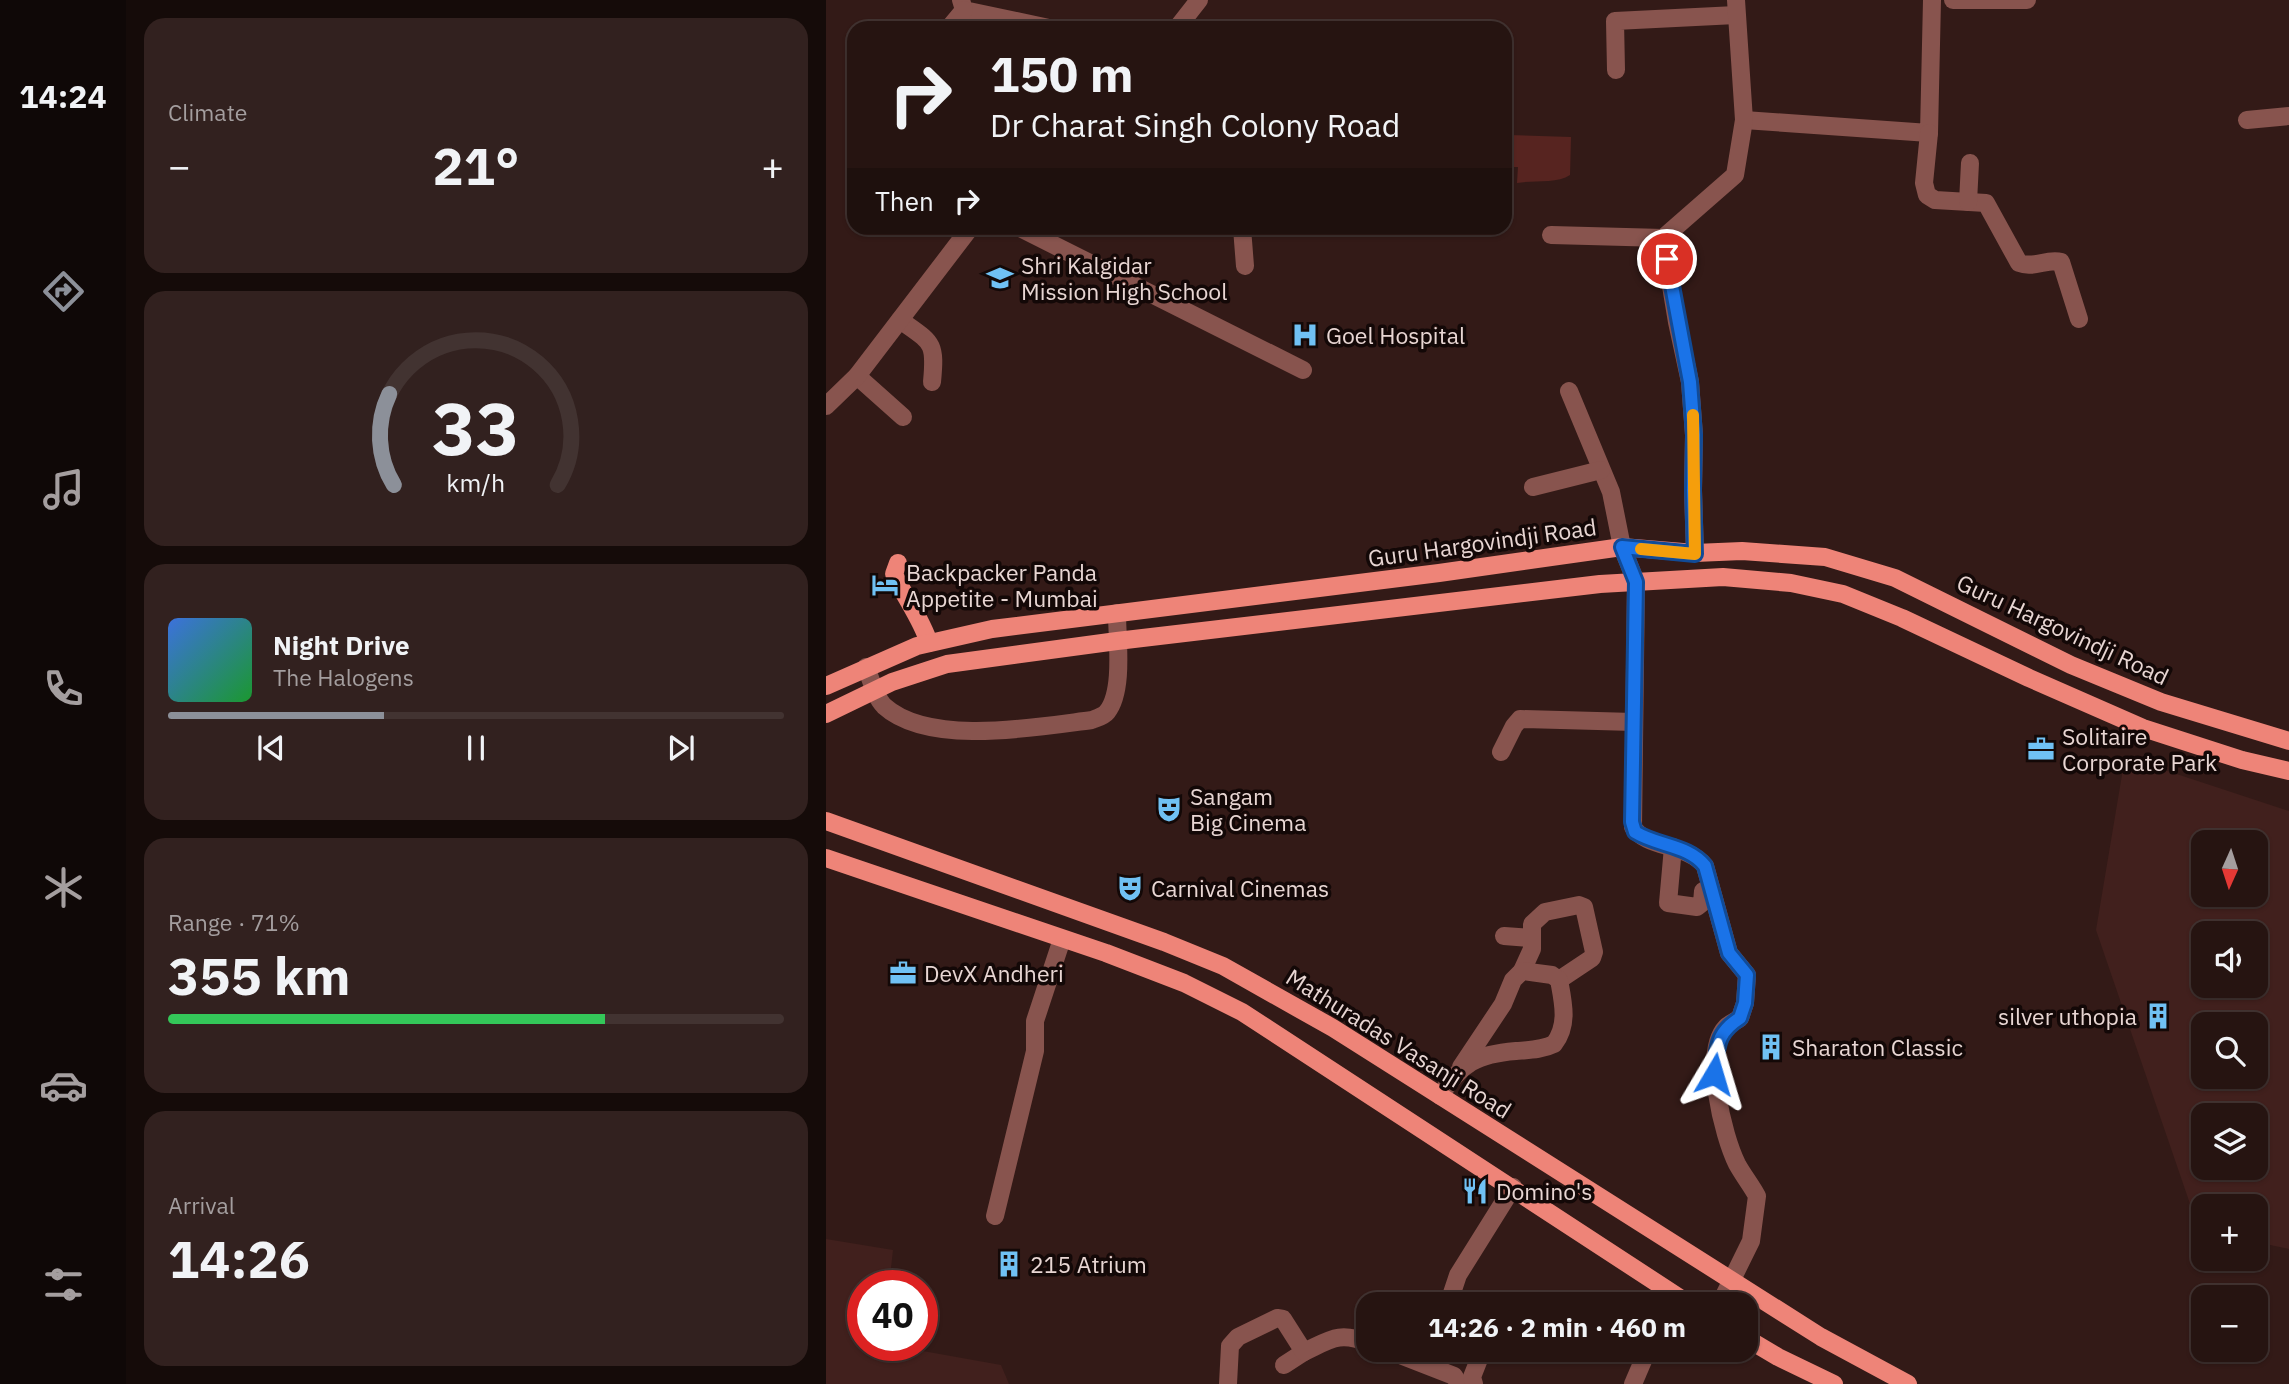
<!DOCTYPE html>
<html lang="en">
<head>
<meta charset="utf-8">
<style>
	body { margin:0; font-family:"IBM Plex Sans",sans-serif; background:#32211f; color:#f1f3f6; height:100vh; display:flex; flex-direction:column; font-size:26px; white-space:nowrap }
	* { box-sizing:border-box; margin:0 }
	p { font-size:23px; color:#a49e9f }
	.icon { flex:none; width:38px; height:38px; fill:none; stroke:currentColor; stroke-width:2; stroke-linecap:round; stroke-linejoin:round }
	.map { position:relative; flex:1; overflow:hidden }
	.side { display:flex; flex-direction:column; gap:18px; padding:18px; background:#150b09; width:700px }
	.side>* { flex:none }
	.top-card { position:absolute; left:21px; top:21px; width:665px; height:214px; border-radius:21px; box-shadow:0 2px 5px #0004,0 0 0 2px #423331; background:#261411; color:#f1f3f6; overflow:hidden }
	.needle { width:46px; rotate:183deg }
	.buttons { position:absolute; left:1365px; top:830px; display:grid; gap:14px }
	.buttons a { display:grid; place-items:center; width:77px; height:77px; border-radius:14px; background:#261411; box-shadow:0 2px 5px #0004,0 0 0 2px #423331; font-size:35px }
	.speed { position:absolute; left:21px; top:1270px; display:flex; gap:14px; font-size:35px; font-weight:700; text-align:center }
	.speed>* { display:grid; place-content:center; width:91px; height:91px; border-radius:50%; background:#261411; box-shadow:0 2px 5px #0004,0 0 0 2px #423331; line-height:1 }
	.speed .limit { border:10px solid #d22; background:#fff; color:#111 }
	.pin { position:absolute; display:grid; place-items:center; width:60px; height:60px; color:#fff; margin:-30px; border:4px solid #fff; border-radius:50%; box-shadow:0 2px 7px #0007 }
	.me { position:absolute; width:77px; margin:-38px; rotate:7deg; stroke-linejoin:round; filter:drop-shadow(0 0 5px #0008) }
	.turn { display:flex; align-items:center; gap:24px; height:147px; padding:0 28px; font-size:32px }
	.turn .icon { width:91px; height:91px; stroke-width:2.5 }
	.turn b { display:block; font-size:49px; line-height:60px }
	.then { display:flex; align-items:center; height:66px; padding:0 28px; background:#0003; gap:14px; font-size:26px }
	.big { font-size:52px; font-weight:700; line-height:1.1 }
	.side .tile { flex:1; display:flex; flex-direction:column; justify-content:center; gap:10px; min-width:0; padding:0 24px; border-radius:21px; background:#32211f }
	.side .dial { align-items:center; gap:0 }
	.dial svg { height:182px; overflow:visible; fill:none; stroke:#423331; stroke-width:7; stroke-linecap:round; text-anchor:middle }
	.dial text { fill:#f1f3f6; stroke:none }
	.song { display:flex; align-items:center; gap:21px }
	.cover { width:84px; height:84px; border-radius:10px; background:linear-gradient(135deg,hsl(220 70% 55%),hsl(130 70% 35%)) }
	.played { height:7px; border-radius:4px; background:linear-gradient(90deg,#8c9099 35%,#423331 35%) }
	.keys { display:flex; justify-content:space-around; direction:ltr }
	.heat { display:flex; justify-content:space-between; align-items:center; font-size:38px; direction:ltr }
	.charge { height:10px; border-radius:5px; background:linear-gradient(90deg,#34c759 71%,#423331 0) }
	.trip { position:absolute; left:530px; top:1292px; width:402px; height:70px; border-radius:21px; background:#261411; box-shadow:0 2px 5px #0004,0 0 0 2px #423331; font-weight:700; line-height:70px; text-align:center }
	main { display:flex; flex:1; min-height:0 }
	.menu { display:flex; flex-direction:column; width:126px; justify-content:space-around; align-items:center; background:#0f0807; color:#a49e9f }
	.menu .icon { width:49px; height:49px }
	.menu .on { color:#8c9099 }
	.menu b { font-size:32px; color:#f1f3f6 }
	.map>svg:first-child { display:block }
</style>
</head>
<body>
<main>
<nav class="menu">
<b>14:24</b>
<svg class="icon on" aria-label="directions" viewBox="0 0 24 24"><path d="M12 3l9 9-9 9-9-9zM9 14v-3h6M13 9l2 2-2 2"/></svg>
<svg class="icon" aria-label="music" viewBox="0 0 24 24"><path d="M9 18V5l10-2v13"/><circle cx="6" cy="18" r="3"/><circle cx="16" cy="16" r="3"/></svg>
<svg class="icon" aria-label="phone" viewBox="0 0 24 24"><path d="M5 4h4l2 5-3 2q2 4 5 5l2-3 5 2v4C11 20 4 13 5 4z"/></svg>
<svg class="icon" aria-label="climate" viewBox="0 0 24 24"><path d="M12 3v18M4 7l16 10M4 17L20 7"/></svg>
<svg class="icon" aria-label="car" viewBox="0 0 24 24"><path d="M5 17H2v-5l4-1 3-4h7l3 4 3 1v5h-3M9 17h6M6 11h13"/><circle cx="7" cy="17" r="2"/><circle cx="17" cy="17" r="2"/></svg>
<svg class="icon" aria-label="filters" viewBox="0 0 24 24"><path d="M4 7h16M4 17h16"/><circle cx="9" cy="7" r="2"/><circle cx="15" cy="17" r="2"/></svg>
</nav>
<section class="side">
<div class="tile"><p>Climate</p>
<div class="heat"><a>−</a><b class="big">21°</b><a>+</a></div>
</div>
<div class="tile dial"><svg viewBox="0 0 100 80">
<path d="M14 69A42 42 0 1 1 86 69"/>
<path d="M14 69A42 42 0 0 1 12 29" stroke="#8c9099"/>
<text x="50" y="56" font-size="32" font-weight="700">33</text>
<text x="50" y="72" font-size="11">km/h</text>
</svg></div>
<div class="tile">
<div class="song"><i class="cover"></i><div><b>Night Drive</b><p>The Halogens</p></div></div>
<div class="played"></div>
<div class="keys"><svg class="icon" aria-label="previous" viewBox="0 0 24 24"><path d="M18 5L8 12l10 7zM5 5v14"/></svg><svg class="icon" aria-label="pause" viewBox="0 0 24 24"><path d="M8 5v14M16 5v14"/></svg><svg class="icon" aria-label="next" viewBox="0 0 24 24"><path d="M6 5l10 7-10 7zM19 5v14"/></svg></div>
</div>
<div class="tile"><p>Range · 71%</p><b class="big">355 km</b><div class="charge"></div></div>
<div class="tile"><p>Arrival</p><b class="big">14:26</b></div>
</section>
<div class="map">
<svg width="1463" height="1384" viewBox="0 0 1463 1384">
	<rect width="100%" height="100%" fill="#331a17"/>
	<g fill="#41201d" fill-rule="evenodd">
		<path d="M1299,757L1463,811V1249L1430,1242V1206H1377V1230H1373L1270,930ZM1377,842H1430V894H1377ZM1377,933H1430V985H1377ZM1377,1024H1430V1076H1377ZM1377,1115H1430V1167H1377Z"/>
		<path d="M0,1239L67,1250L63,1286H37V1346H69L175,1365L183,1384H0Z"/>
	</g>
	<path fill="#572420" d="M682,135L745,137L744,175C731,184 707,180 691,183L692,167H686Z"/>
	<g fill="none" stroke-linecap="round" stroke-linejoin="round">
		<g stroke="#88544e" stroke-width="18">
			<path d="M135,0L138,10L223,28"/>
			<path d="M1127,0H1201"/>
			<path d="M123,28L138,10"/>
			<path d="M351,28L373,0"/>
			<path d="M790,70L789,21L910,15"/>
			<path d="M918,120L1103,133L1106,0"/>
			<path d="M1421,120L1463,116"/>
			<path d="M1103,133L1098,183L1101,195L1109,200L1160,203L1193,263C1208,269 1221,258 1235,262L1253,319"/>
			<path d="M1142,202L1144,163"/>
			<path d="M194,228L477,370"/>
			<path d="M416,228L419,266"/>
			<path d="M725,235L837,238L851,322L864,382L868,435L867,490L869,553"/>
			<path d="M837,238L909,175L918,120L910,0"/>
			<path d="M74,320C106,343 110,341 106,382"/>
			<path d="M31,376L77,417"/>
			<path d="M743,391L785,492L796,547L810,582L807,827C820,849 861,843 879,866L903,953L921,975L919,1003L914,1018C910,1021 903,1024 900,1027C876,1052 897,1136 911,1164C917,1175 925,1185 931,1196L925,1241L894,1304"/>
			<path d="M0,406L31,376L144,228"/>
			<path d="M707,487L775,470"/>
			<path d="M40,667C45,679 49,697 58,706C103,747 211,727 266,720C271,718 278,716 281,712C298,691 291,639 291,613"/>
			<path d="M675,752L688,726L694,719L808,722"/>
			<path d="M847,847L842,903L871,907L876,903L877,891L886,892"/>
			<path d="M678,936L705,938"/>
			<path d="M696,971L706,949V924L719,912L753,905L758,907L768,952L766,958L733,980"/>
			<path d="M614,1096C635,1063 651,1054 690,1051C703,1050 716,1050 728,1044C743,1025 737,1002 733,980L726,975L696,971L687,980L677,1004L635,1067"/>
			<path d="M169,1216L209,1051V1021L236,939"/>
			<path d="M630,1304L626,1293L632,1275L687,1187"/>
			<path d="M559,1349L628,1376L633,1384"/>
			<path d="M458,1365L478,1352"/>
			<path d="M402,1384L404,1346L412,1337L451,1318L457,1319L478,1352C504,1340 513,1331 542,1343"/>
			<path d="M648,1384L646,1377L657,1349"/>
			<path d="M807,1384L822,1349"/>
		</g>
		<g stroke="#ee8478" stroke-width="18">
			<path d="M72,563L68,574C79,598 95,618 103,643"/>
			<path d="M0,686L91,646L166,629L613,573L796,547L869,553L916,551L999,557L1069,578L1245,665L1335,702L1463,741"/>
			<path d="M0,714L66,682L121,664L291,641L774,584L897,577L965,583L1017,594L1076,618L1203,678L1317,728L1416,760L1463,771"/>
			<path d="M0,821L338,942L397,966L507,1028L995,1337L1082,1384"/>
			<path d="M0,858L280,953L358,983L416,1012L863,1304"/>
			<path d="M920,1338L952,1357L1008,1384"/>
		</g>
	</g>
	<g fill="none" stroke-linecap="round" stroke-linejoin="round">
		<g stroke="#114b97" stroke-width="18">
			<path id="route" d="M841,259L864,382L868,435L867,490L869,554L796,547L810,582L806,822L809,832C831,846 863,845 879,866L903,953L921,975L919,1003L914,1018C889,1034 892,1047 888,1074"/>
		</g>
		<use href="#route" stroke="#1a73e8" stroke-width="12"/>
		<path stroke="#f59e0b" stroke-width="12" d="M815,549L869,554L867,415"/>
	</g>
	<defs>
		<g id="school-bare" transform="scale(2.1)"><path d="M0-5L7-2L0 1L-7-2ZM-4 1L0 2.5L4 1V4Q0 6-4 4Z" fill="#70c1f4" stroke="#130807" stroke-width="2.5" paint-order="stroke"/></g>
		<g id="hospital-bare" transform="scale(2.1)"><path d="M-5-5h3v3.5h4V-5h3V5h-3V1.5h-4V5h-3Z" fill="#70c1f4" stroke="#130807" stroke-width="2.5" paint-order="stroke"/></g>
		<g id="hotel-bare" transform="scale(2.1)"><path d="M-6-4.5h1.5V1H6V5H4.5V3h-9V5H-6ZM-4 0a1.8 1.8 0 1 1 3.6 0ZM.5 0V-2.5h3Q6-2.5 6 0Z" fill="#70c1f4" stroke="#130807" stroke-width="2.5" paint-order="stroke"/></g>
		<g id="office-bare" transform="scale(2.1)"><path d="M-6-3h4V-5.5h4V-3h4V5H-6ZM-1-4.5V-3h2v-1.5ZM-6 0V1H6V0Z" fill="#70c1f4" stroke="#130807" stroke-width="2.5" paint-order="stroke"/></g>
		<g id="theatre-bare" transform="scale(2.1)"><path d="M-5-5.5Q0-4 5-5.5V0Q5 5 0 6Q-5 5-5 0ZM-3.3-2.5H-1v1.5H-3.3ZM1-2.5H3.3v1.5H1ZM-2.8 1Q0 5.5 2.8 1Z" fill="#70c1f4" stroke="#130807" stroke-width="2.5" paint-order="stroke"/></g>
		<g id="building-bare" transform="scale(2.1)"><path d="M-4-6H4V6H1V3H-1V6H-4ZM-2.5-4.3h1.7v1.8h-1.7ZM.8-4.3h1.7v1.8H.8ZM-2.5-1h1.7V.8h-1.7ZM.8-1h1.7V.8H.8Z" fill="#70c1f4" stroke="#130807" stroke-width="2.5" paint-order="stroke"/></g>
		<g id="restaurant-bare" transform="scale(2.1)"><path d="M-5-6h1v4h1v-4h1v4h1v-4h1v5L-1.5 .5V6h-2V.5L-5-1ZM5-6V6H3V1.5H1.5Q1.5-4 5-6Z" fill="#70c1f4" stroke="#130807" stroke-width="2.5" paint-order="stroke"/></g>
	</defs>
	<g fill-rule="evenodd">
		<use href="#school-bare" x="174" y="278"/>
		<use href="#hospital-bare" x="479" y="335"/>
		<use href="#hotel-bare" x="59" y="585"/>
		<use href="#office-bare" x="1215" y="749"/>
		<use href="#theatre-bare" x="343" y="809"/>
		<use href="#theatre-bare" x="304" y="888"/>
		<use href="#office-bare" x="77" y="973"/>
		<use href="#building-bare" x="1332" y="1016"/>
		<use href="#building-bare" x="945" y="1047"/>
		<use href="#restaurant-bare" x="649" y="1191"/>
		<use href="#building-bare" x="183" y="1264"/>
	</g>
	<g text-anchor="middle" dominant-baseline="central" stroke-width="7" stroke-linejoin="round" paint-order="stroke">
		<g font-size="23" fill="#e8d6d3" stroke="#130807" text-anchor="start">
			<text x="195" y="265">Shri Kalgidar<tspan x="195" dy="26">Mission High School</tspan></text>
			<text x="500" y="335">Goel Hospital</text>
			<text x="80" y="572">Backpacker Panda<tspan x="80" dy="26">Appetite - Mumbai</tspan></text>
			<text x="1236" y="736">Solitaire<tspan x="1236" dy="26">Corporate Park</tspan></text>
			<text x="364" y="796">Sangam<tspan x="364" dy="26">Big Cinema</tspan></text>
			<text x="325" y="888">Carnival Cinemas</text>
			<text x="98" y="973">DevX Andheri</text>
			<text x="1311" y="1016" text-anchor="end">silver uthopia</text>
			<text x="966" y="1047">Sharaton Classic</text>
			<text x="670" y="1191">Domino's</text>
			<text x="204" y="1264">215 Atrium</text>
		</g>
		<g font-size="23" fill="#e8d6d3" stroke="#130807">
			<text transform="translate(656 542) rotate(-8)">Guru Hargovindji Road</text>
			<text transform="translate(1237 629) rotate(25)">Guru Hargovindji Road</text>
			<text transform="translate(573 1043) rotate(32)">Mathuradas Vasanji Road</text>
		</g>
	</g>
</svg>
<div class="buttons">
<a><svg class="needle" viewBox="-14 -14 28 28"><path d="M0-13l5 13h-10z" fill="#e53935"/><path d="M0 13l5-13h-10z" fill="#a49e9f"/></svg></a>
<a><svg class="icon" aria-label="sound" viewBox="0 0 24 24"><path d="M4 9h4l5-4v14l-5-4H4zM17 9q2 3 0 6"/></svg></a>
<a><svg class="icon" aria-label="search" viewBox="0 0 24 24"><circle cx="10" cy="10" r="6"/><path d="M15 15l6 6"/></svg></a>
<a><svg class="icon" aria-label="layers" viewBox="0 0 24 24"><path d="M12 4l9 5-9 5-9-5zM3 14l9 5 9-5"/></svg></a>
<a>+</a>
<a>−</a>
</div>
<div class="speed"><div class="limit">40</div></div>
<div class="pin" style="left:841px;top:259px;background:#d93025"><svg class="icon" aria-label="arrive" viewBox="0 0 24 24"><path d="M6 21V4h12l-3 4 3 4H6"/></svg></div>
<svg class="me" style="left:888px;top:1074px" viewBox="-20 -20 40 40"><path d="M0-17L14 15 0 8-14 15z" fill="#1a73e8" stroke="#fff" stroke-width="4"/></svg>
<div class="trip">14:26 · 2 min · 460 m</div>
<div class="top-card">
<div class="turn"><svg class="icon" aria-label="right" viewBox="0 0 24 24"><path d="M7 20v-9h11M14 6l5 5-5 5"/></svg><div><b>150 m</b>Dr Charat Singh Colony Road</div></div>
<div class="then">Then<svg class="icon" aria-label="right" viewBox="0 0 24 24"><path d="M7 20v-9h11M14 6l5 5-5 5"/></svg></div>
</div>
</div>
</main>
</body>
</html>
